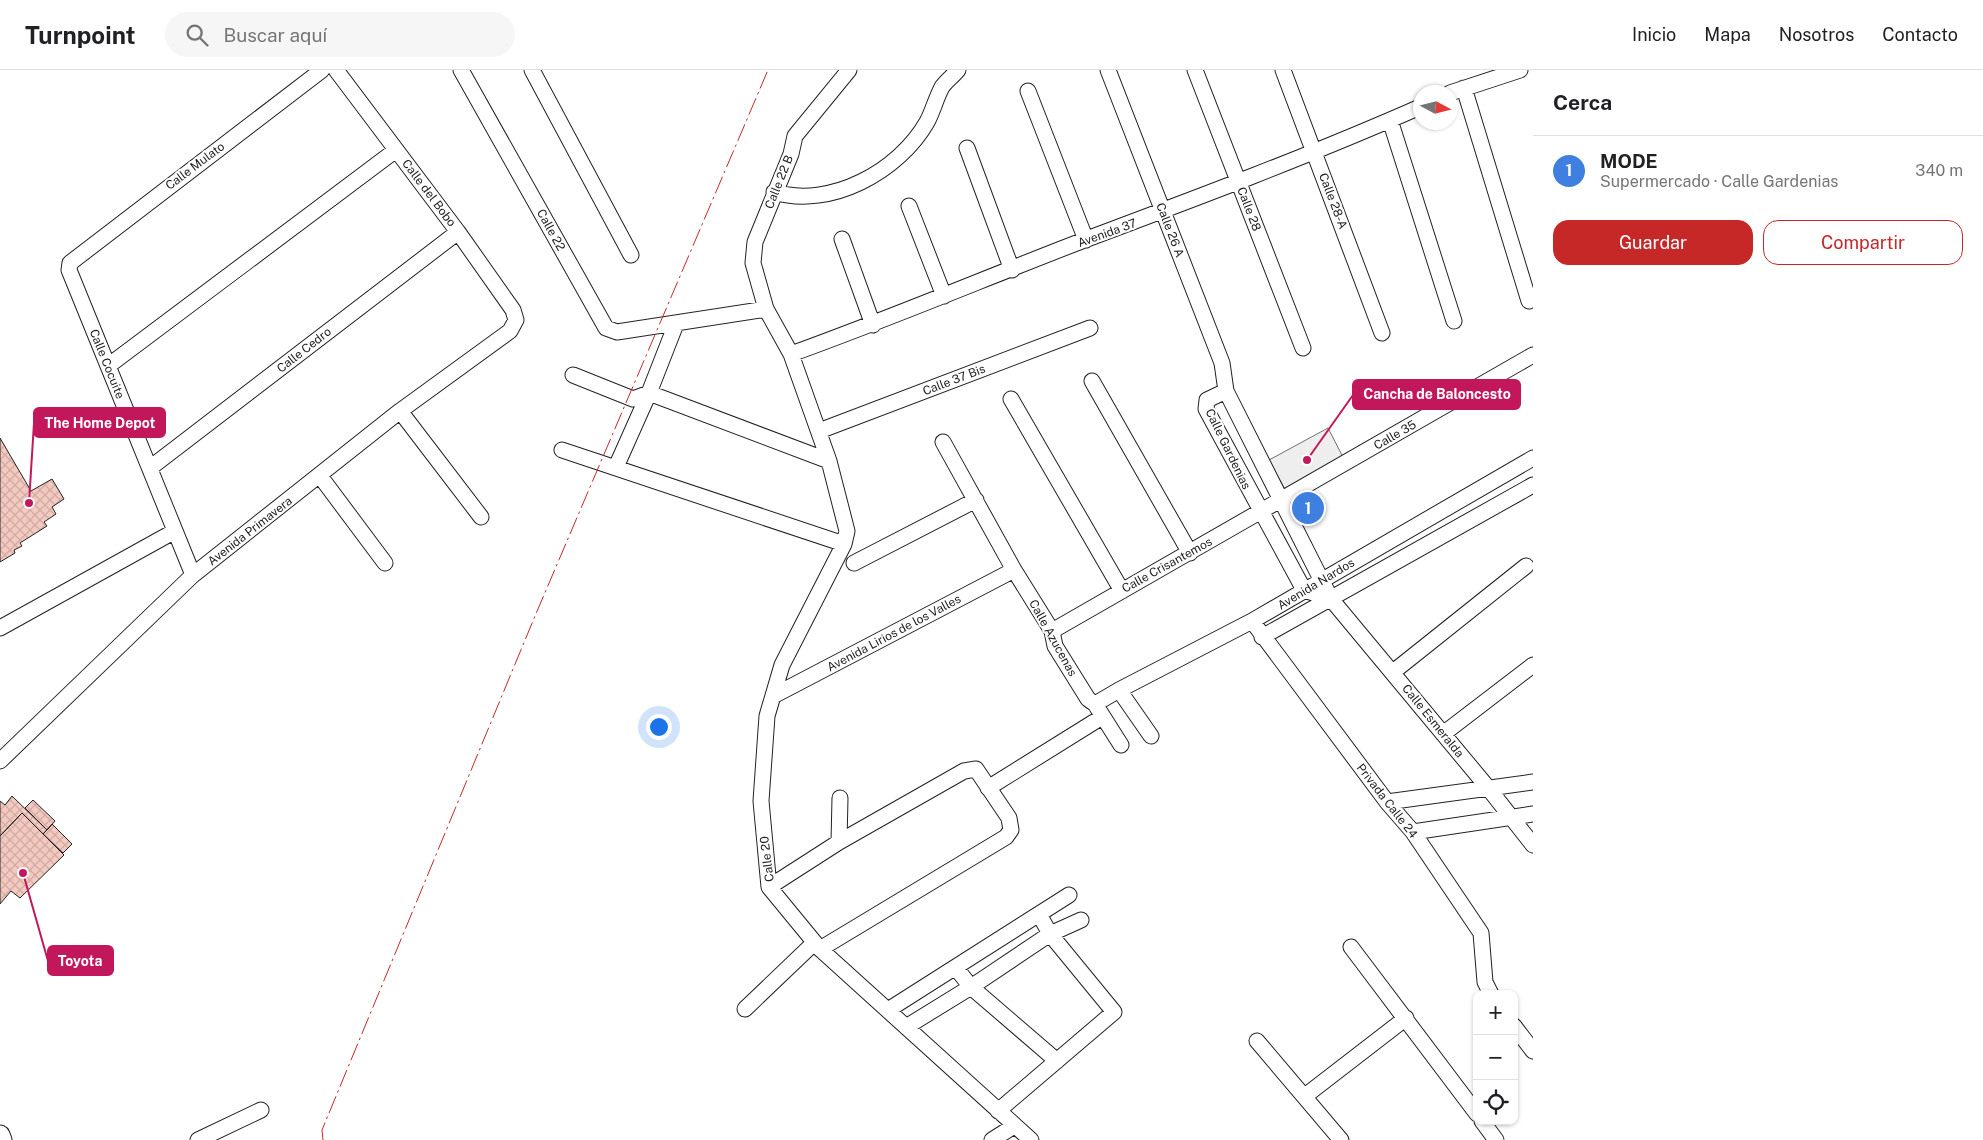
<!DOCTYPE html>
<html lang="es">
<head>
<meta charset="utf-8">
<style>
	:root { --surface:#fff; --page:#f6f6f6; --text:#202124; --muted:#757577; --line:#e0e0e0; --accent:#c62828 }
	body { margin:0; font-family:"Public Sans",sans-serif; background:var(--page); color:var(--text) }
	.controls { position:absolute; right:15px; bottom:15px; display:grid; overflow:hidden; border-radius:10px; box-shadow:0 1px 4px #0004 }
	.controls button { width:45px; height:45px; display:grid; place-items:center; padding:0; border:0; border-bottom:1px solid var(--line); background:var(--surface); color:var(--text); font:25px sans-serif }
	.compass { position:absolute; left:1413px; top:15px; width:45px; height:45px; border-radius:50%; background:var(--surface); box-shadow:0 1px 4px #0004; rotate:97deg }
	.you { position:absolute; left:658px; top:656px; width:18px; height:18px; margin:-12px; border:4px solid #fff; border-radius:50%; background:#1a73e8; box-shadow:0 0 0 8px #1a73e833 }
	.badge { display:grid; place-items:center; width:32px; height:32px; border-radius:50%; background:var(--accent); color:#fff; font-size:16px; font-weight:700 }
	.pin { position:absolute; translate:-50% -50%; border:2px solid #fff; box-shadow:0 1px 5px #0006 }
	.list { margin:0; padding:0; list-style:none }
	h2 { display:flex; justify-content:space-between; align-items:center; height:65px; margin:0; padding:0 20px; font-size:21px }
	h2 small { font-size:16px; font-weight:400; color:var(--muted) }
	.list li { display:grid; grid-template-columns:32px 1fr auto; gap:15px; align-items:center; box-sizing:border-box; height:70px; padding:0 20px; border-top:1px solid var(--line) }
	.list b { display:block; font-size:19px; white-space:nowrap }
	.list p { margin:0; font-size:16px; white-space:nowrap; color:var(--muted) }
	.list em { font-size:16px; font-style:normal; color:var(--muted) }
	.actions { display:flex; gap:10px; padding:15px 20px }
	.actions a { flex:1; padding:11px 0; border:1px solid var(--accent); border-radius:15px; text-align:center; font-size:18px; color:var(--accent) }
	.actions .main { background:var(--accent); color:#fff }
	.icon { flex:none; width:28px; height:28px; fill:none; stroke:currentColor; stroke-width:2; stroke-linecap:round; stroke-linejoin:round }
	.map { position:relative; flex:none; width:1533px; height:1070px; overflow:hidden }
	header { display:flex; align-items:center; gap:30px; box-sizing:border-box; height:70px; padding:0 25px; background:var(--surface); border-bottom:1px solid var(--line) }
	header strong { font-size:24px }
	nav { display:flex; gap:28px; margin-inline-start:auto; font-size:18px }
	.search { width:350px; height:45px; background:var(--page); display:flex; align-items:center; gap:12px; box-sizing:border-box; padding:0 18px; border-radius:28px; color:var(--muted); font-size:19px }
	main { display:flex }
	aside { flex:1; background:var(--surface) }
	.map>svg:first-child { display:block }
</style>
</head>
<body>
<header>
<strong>Turnpoint</strong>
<div class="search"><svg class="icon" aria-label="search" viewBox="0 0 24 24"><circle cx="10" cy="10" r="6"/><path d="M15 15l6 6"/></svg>Buscar aquí</div>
<nav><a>Inicio</a><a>Mapa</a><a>Nosotros</a><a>Contacto</a></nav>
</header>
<main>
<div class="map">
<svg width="1533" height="1070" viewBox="0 0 1533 1070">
	<defs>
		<pattern id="building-cross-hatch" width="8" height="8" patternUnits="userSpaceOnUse" patternTransform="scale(1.25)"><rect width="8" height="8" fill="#f3c9c0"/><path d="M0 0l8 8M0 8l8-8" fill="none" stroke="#d0aca5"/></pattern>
	</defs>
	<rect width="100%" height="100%" fill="#fff"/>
	<!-- garden -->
	<path fill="#eee" stroke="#6f6f6f" d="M1328 358 1345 391 1287 423 1269 390Z"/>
	<!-- building -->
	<path fill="url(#building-cross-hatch)" stroke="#222" d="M0 368 31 421 52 409 64 429 52 437 56 444 44 452 47 456 20 473 22 476 14 480 15 483 0 492Z
		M1313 428 1319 438 1302 447 1297 437Z
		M12 726 47 760 43 764 22 743 0 766V731L5 735Z
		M33 730 55 751 47 760 25 738Z
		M22 743 64 785 20 828 11 821 0 834V766Z
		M52 754 72 774 63 783 43 764Z"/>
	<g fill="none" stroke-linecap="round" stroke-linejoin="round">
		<!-- minor casing -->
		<g stroke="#222" stroke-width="17">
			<path id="minor" d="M461 0 606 258 617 262 766 239
				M532 0 631 185
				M849 0 795 66 791 84 755 172 753 193 766 239 791 284 829 391 847 461 844 474 782 595 767 646 761 731 769 817 820 879 1031 1070
				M1108 0 1222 293 1226 321
				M1195 0 1303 278
				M1283 0 1382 263
				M1464 18 1529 231
				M1028 21 1086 170
				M1450 23 1520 0
				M1390 50 1454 251
				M967 78 1012 200
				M774 122C831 139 899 101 927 52 933 41 936 28 942 17 946 11 953 6 958 0
				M909 136 944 226
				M842 169 873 255
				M791 284C891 248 988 207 1087 169 1199 127 1311 85 1420 37
				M108 296 396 80
				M573 305 633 329 649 323 829 391
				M1092 311 1190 483
				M1011 329 1122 521
				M400 341 481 447
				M819 361 1090 258
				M943 372 1014 500 1052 561 1055 576 1088 629 1095 634 1121 675
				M562 380 844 474
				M616 397 649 323 676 254
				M150 398 458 162
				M320 406 385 493
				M854 493 976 430
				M193 505 69 200 70 193 322 0
				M1331 529 1304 520 1206 339 1207 330 1226 321 1331 529 1489 719 1533 775
				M1252 551 1387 732 1413 762 1481 863 1485 912 1491 924
				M0 558 175 461
				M1052 561 1533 285
				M1262 567 1533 415
				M1393 602 1526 496
				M1119 620 1151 666
				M773 626 1014 500
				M1095 634 1119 620 1252 551 1533 388
				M1443 664 1533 595
				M0 691 193 505 400 341 510 261 516 250 513 240 458 162 336 0
				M988 718 1102 647
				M1387 732 1533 712
				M1413 762 1533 744
				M839 772 840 728
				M769 817 839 772 964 701 976 699 1009 748 1011 760 1006 767 820 879
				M1351 877 1477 1044
				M956 898 971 917 1057 991
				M745 939 814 873
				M888 940 1069 825
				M1514 956 1533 981
				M906 957 971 917 1050 864 1081 850
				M1257 971 1341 1070
				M1305 1026 1406 948
				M998 1041 1114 942 1050 864 1039 844
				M1482 1051 1496 1070
				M198 1070 261 1040
				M992 1070 1014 1056"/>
		</g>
		<!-- major casing -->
		<g stroke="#222" stroke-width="21">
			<path id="major" d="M0 1065 2 1070"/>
		</g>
		<!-- minor -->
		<use href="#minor" stroke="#fff" stroke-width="15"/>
		<!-- major -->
		<use href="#major" stroke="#fff" stroke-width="19"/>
		<!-- power -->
		<path stroke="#c62828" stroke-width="1" stroke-dasharray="18 4 2.5 4" stroke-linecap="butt" d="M323 1070 322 1060 535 546 768 0"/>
	</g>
	<g text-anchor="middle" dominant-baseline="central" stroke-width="4" stroke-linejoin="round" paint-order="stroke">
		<!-- street labels -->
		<g font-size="12" fill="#222" stroke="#fff">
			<text transform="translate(195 96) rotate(-37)">Calle Mulato</text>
			<text transform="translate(779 112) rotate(-68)">Calle 22 B</text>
			<text transform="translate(429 123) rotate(53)">Calle del Bobo</text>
			<text transform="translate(1333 131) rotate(69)">Calle 28-A</text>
			<text transform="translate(1249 139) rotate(69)">Calle 28</text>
			<text transform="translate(551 160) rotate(61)">Calle 22</text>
			<text transform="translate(1170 160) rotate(69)">Calle 26 A</text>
			<text transform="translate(1107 163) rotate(-20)">Avenida 37</text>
			<text transform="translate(304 280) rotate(-38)">Calle Cedro</text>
			<text transform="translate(107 294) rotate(68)">Calle Cocuite</text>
			<text transform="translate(954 310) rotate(-21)">Calle 37 Bis</text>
			<text transform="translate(1395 365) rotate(-30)">Calle 35</text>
			<text transform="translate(1228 379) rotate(64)">Calle Gardenias</text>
			<text transform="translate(250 461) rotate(-38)">Avenida Primavera</text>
			<text transform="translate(1167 495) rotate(-29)">Calle Crisantemos</text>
			<text transform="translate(1316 514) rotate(-31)">Avenida Nardos</text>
			<text transform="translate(894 563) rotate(-28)">Avenida Lirios de los Valles</text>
			<text transform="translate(1053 568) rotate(61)">Calle Azucenas</text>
			<text transform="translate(1433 651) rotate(51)">Calle Esmeralda</text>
			<text transform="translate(1387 731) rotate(52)">Privada Calle 24</text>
			<text transform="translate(767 789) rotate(-97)">Calle 20</text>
		</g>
	</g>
	<!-- callouts -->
	<path fill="none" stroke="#c2185b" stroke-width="2" d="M1307 390L1353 325M29 433L34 353M23 803L48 891"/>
	<g fill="#c2185b" stroke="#fff" stroke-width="2">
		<circle cx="1307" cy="390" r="5"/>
		<circle cx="29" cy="433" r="5"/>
		<circle cx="23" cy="803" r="5"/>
	</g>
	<g fill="#c2185b" stroke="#c2185b" stroke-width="2">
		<rect x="1353" y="310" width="167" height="29" rx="5"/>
		<rect x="34" y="338" width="131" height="29" rx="5"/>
		<rect x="48" y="876" width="65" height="29" rx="5"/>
	</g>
	<g font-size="14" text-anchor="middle" font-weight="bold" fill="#fff">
		<text x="1437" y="329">Cancha de Baloncesto</text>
		<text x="100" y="358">The Home Depot</text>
		<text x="80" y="896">Toyota</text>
	</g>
</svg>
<div class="controls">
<button>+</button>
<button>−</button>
<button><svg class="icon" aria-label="locate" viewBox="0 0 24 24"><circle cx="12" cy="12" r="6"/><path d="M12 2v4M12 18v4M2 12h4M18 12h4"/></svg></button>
</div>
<svg class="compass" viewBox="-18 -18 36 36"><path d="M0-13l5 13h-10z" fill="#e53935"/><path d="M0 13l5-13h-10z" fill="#757577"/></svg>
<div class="you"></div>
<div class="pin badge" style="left:1308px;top:438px;background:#3f7fe0">1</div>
</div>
<aside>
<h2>Cerca<small></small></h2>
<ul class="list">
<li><span class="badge" style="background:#3f7fe0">1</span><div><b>MODE</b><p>Supermercado · Calle Gardenias</p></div><em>340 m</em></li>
</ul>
<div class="actions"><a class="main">Guardar</a><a>Compartir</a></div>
</aside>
</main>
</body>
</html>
